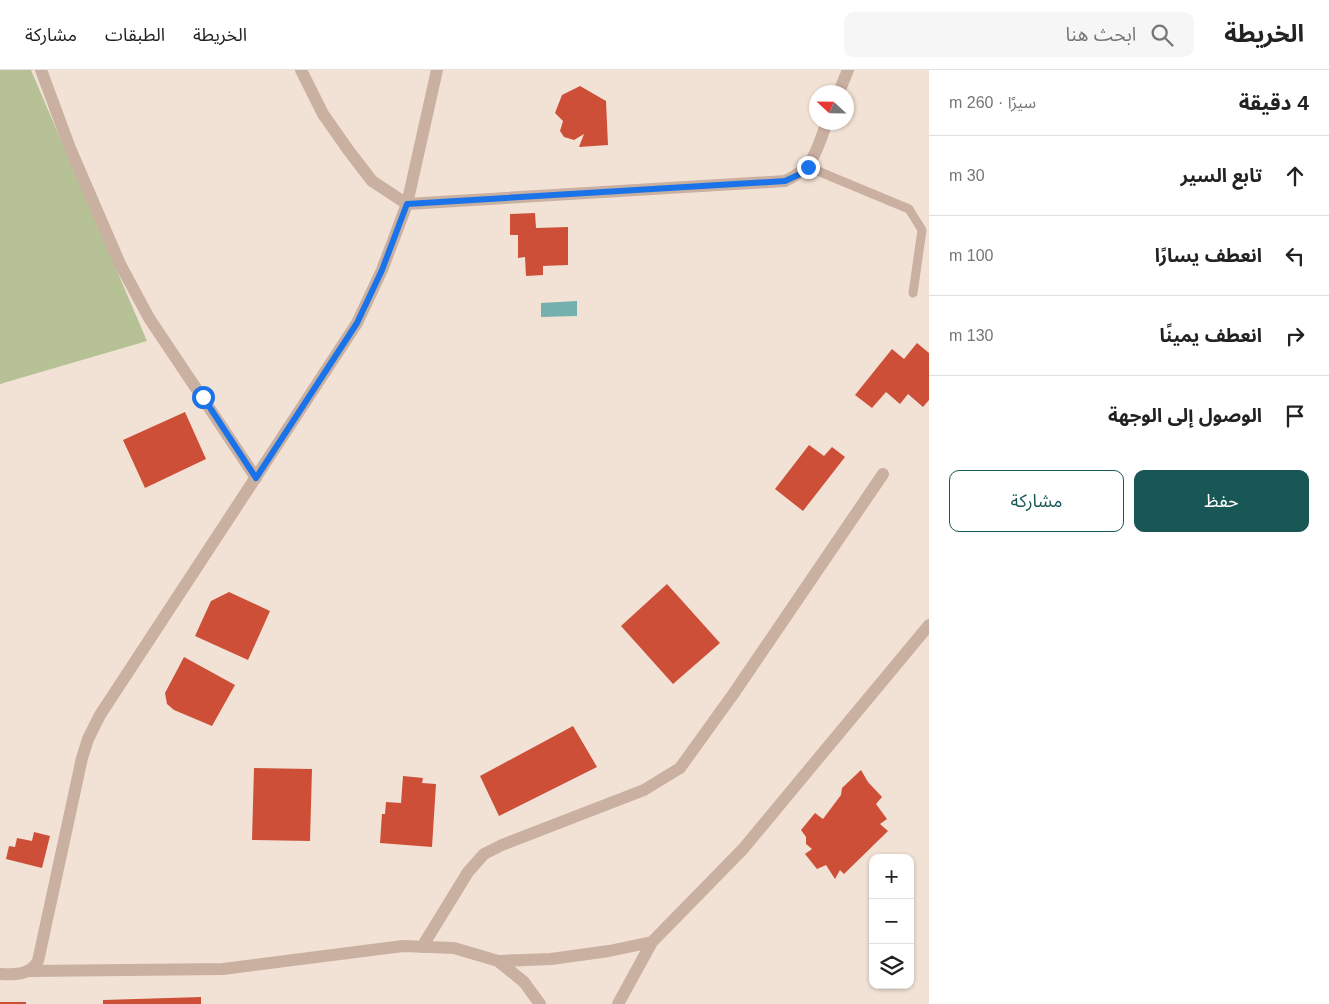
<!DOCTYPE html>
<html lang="ar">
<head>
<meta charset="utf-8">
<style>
	:root { --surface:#fff; --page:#f6f6f6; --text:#222; --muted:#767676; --line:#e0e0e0; --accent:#185756 }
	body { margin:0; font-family:Arial,"Noto Sans Arabic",sans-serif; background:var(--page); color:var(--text); direction:rtl }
	.controls { position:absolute; right:15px; bottom:15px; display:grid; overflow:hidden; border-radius:10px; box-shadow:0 1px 4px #0004 }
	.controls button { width:45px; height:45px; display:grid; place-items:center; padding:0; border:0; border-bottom:1px solid var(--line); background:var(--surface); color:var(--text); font:25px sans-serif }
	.compass { position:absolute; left:809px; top:15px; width:45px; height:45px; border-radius:50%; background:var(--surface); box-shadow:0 1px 4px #0004; rotate:292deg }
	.stop { position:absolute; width:15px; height:15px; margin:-11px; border:4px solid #1a73e8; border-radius:50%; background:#fff }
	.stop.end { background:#1a73e8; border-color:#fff; box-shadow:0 1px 5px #0008 }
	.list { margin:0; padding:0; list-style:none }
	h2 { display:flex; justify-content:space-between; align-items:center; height:65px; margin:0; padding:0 20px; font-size:21px }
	h2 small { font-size:16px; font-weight:400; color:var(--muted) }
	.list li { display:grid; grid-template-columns:32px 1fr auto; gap:15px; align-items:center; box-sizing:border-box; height:80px; padding:0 20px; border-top:1px solid var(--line) }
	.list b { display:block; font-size:19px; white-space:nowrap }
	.list em { font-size:16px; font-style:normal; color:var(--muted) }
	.actions { display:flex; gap:10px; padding:15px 20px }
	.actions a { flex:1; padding:11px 0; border:1px solid var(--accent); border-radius:10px; text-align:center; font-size:18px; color:var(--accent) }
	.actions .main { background:var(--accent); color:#fff }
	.icon { flex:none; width:28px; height:28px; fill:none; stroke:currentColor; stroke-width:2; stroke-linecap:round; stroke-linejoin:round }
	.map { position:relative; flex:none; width:929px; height:934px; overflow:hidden; direction:ltr }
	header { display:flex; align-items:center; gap:30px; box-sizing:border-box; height:70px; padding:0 25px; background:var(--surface); border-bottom:1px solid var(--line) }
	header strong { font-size:24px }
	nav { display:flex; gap:28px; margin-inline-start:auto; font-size:18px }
	.search { width:350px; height:45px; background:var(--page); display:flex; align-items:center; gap:12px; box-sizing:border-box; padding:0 18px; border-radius:10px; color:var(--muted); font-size:19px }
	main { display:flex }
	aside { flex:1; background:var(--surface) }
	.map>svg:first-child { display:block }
</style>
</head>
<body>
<header>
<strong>الخريطة</strong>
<div class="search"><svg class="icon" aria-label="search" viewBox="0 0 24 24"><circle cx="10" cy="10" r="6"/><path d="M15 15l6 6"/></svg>ابحث هنا</div>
<nav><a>الخريطة</a><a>الطبقات</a><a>مشاركة</a></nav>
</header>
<main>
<aside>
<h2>4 دقيقة<small>سيرًا · 260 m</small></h2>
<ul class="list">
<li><svg class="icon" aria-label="ahead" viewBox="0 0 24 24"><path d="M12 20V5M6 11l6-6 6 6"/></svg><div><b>تابع السير</b></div><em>30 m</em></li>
<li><svg class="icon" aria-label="left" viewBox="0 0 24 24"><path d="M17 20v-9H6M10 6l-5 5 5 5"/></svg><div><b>انعطف يسارًا</b></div><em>100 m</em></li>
<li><svg class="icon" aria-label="right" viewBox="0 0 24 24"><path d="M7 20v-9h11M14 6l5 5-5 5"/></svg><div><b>انعطف يمينًا</b></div><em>130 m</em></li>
<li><svg class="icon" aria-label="arrive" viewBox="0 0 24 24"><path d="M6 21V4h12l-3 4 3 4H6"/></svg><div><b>الوصول إلى الوجهة</b></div></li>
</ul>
<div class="actions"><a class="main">حفظ</a><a>مشاركة</a></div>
</aside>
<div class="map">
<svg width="929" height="934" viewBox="0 0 929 934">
	<rect width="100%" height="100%" fill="#f2e2d5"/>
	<!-- green -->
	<path fill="#b6c195" d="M0 0H31L147 271 0 314Z"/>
	<!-- water -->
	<path fill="#73b0ae" d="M577 231V246L541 247V233Z"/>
	<!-- building -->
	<path fill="#cd4f38" d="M580 16 606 31 608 75 579 77 584 64 574 70 564 67 560 61 563 51 555 43 562 25Z
		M535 143 536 158 568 157V195L543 196V205L526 206 525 187 518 188V165H510V144Z
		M917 273 929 283V330L923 337 908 324 900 334 886 322 872 338 855 325 892 279 904 289Z
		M185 342 206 389 145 418 123 370Z
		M809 375 824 386 832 377 845 387 803 441 775 419Z
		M667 514 720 573 673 614 621 556Z
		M229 522 270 541 248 590 195 566 211 531Z
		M184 587 235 615 212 656 174 640 167 634 165 623Z
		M573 656 597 697 499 746 480 706Z
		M254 698 312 699 310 771 252 770Z
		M861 700 868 712 882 727 876 734 887 749 880 754 888 761 844 804 840 800 835 809 826 795 817 799 805 784 812 779 806 774V767L801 760 815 743 823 749 841 725 842 718Z
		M403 706 423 708 422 713 436 714 432 777 380 773 382 744H385L386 732 401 733Z
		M34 762 50 766 42 798 6 789 9 776 15 777 17 768 32 771Z
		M201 927V934H103V930Z
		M0 932H26V934H0Z"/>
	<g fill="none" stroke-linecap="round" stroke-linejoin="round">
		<!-- service -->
		<path stroke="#cab0a1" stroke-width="9" d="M808 97 909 139 922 160 913 223"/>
		<!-- minor -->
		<path stroke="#cab0a1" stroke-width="12" d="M41 0 70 78 120 194 149 248 256 408
			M301 0 323 44 349 81 372 111 407 134 785 111C815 97 816 81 827 52
			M839 22 848 0
			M422 877 468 802 484 784 502 775 644 720 680 698 734 623 883 404
			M498 891 551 889 609 881 652 872
			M29 901 223 899 403 876 454 878 498 891 524 912 540 934
			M618 934 652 872 743 779 929 555"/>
		<!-- tertiary -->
		<path stroke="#cab0a1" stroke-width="12" d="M0 904C14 905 31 905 38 891L82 688 88 669 100 645 357 253 382 200 407 134 437 0"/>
	</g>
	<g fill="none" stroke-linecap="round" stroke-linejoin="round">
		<!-- route -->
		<path stroke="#1a73e8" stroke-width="6" d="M203 327 256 408 357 253 382 200 407 134 785 111 798 105 808 97"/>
	</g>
</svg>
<div class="controls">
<button>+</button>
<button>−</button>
<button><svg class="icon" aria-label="layers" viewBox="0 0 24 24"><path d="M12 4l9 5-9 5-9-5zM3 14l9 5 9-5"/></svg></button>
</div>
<svg class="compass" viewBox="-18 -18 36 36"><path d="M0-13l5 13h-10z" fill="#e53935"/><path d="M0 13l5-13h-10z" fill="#767676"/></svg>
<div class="stop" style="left:203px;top:327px"></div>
<div class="stop end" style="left:808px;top:97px"></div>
</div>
</main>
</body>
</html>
